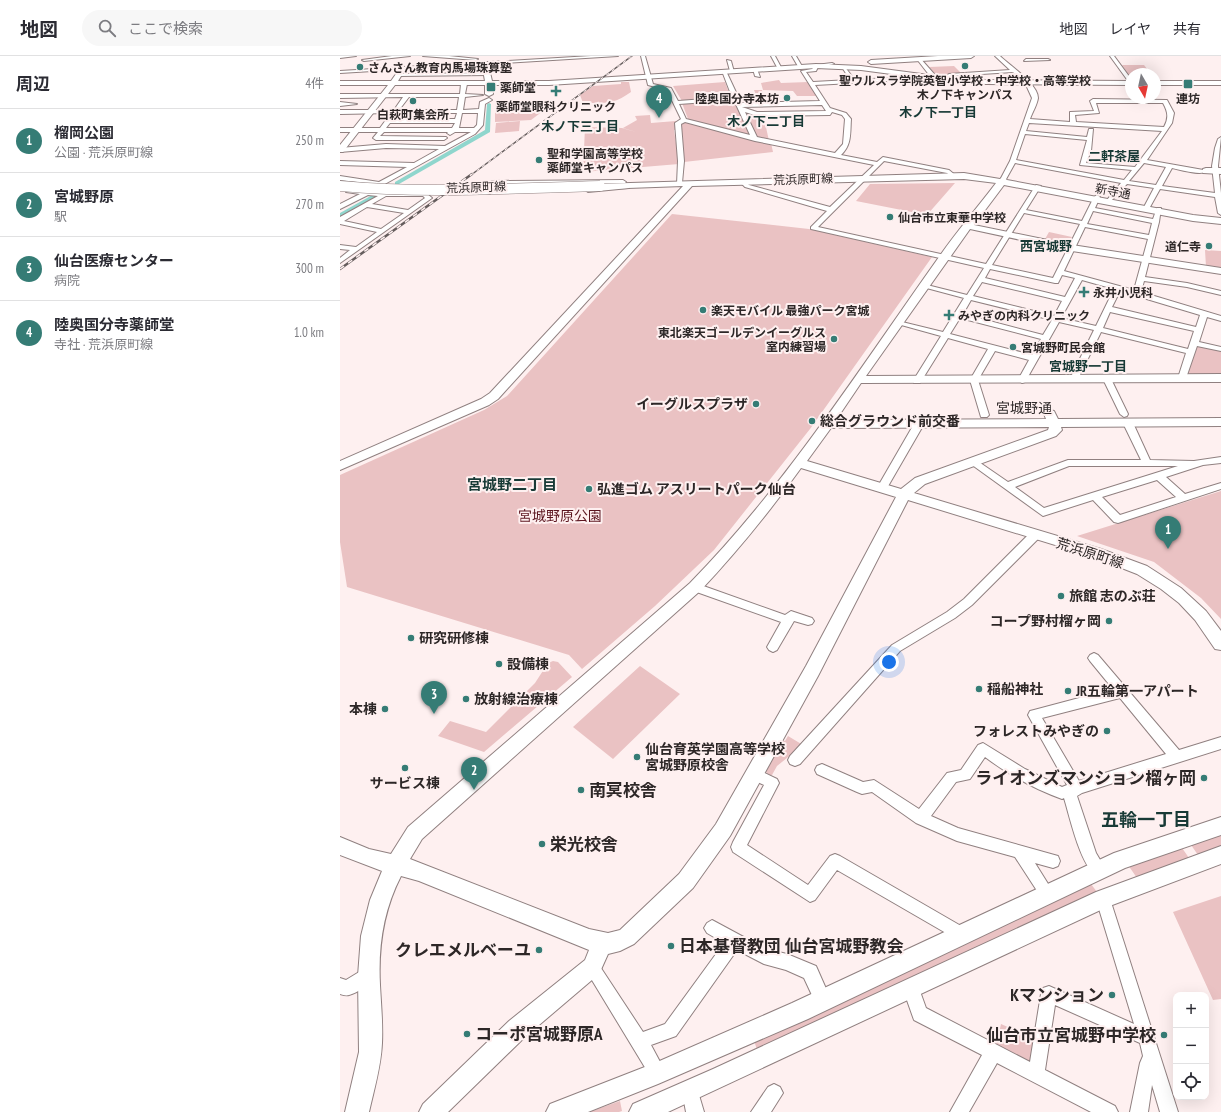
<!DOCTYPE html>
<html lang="ja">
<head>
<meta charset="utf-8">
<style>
	:root { --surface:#fff; --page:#f7f7f7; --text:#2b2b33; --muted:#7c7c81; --line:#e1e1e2; --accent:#357c75 }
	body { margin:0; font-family:"PT Sans Narrow","Noto Sans JP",sans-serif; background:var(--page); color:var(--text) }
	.controls { position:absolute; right:12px; bottom:12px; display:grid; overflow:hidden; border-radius:8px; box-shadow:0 4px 16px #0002 }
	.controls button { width:36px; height:36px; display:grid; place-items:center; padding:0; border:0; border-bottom:1px solid var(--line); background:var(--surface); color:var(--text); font:20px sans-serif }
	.compass { position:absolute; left:785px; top:12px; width:36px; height:36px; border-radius:50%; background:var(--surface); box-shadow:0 4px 16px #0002; rotate:171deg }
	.you { position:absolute; left:549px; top:606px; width:14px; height:14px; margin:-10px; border:3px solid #fff; border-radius:50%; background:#1a73e8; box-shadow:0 0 0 6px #1a73e833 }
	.badge { display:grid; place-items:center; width:26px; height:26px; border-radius:50%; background:var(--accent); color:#fff; font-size:13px; font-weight:700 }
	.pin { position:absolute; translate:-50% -33px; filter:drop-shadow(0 1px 2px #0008) }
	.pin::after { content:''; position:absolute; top:21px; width:14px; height:12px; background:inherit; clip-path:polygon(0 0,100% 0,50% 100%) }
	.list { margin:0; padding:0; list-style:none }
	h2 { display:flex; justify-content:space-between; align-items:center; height:52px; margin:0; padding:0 16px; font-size:17px }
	h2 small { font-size:13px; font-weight:400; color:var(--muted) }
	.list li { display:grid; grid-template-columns:26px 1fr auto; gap:12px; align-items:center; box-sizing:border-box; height:64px; padding:0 16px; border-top:1px solid var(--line) }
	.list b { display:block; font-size:15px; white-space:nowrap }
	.list p { margin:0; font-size:13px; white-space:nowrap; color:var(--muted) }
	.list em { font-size:13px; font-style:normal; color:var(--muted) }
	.icon { flex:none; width:22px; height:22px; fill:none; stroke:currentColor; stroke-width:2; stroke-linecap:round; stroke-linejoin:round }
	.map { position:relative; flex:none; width:881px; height:1056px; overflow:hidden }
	header { display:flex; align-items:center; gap:24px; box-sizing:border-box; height:56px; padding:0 20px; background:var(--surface); border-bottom:1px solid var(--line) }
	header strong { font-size:19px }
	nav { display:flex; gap:22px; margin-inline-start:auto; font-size:14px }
	.search { width:280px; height:36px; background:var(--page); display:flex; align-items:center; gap:10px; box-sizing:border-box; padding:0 14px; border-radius:22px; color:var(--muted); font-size:15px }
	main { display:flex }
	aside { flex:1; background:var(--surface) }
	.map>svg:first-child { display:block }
</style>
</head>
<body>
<header>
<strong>地図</strong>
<div class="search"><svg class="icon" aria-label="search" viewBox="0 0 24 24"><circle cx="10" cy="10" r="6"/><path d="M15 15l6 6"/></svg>ここで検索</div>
<nav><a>地図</a><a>レイヤ</a><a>共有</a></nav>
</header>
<main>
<aside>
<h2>周辺<small>4件</small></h2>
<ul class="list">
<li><span class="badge">1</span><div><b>榴岡公園</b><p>公園 · 荒浜原町線</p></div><em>250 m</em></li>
<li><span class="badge">2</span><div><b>宮城野原</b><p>駅</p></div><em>270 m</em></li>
<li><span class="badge">3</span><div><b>仙台医療センター</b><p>病院</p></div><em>300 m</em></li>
<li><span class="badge">4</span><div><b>陸奥国分寺薬師堂</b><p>寺社 · 荒浜原町線</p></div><em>1.0 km</em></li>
</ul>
</aside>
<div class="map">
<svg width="881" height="1056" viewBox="0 0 881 1056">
	<rect width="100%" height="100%" fill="#fef0f0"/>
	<!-- green -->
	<path fill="#eac2c3" d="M782 9H804L811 18 789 20Z
		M614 10 622 18 596 19 589 11Z
		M439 24 441 27 468 26 476 40H457L453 35 422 34 423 38 416 39 414 34H423L421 27Z
		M281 26H289L291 36C273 49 264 47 243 47L240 39 253 30 281 28Z
		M385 26 391 42 342 45 333 30Z
		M393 42 414 81 348 63 342 47Z
		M201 44 206 45 207 52 191 64 155 66V47Z
		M405 55 424 62 429 85 417 82Z
		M310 59 311 67 336 65 337 74H334L339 108 243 116 245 71 282 72 296 76 283 72 297 64 295 60Z
		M180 65 179 75 155 77 156 67Z
		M345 65 431 87 433 96 344 106 341 66Z
		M615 127 587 159 516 145 530 128Z
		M332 158 469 173 592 201 470 373 374 494 315 550 242 613 229 599 7 531 0 486V419L144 354 167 340Z
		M709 176 732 181 729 187 726 188 705 183Z
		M865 194 881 195V213L866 211Z
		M860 290 881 295V319H852L848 317 856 291Z
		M881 435V563L861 542 814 506 737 480Z
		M213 605 218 606 232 621 144 696 98 680 110 665 146 676 195 627 208 607Z
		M300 610 340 638 273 703 233 671Z
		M448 680 463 689 437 710 432 719 428 720 425 713 442 684 445 685Z
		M881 776V792L858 799 849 786Z
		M840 789 849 802 797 822 788 809Z
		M751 828 757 836 418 996 414 985Z
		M881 840V943L873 944 833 856Z
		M661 968 699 985 692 1011 655 994Z
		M280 1045 282 1055 279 1056H249Z"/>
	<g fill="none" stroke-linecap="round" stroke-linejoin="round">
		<!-- canal -->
		<path fill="#8fd6cd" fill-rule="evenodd" d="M149 47 151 48 150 76 59 128H55V126L145 74 147 48Z
			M36 137 39 139 38 140 0 161V157Z"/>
		<!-- street casing -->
		<g stroke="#908080" stroke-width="2">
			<path id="street" d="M0 0H16L0 2Z
				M52 0H70L24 5 22 4Z
				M83 0H109L138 3 136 4Z
				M251 0H278L0 17V15Z
				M301 0H305L313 28 331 32 338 45 392 41 382 15 384 14 386 15 401 47 480 45 461 15 472 13 476 9 492 7 494 8 478 11 476 15 466 16 473 26 510 24 502 11 504 10 515 24 566 21 574 18V20L567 24 475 29 490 52 506 57 511 63C510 76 512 89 501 99L537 106 543 101 609 114 615 119 612 121 607 117 544 105 478 171 646 208 696 129 701 130 686 154 742 165 754 141 757 139 760 141 755 152 813 163 817 152H821L819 166 805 221 847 227 881 235V239L847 231 804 225 801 236 881 260V265L867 261 859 286 881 291V295L857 290 846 322 842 325 838 322 846 297 761 276 738 323 734 326 730 323 754 274 719 266 685 326 682 327 678 324 689 304 655 295 638 324 649 359 647 361H641L630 324 648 293 608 282 580 327H574L573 325 601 280 554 267 558 265 603 276 624 242 579 230 583 228 627 239 644 212 471 173V171L487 155 405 131 399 125 404 124 409 129 490 151 534 109 415 85 345 66 341 68 344 105 342 127 337 128 338 105 335 67 341 63 327 34 308 29ZM394 44 410 79 346 63 339 48ZM482 49 486 55 417 56 402 51ZM405 56 417 60 490 59 492 56 502 59 505 63 503 88 495 97 417 81ZM753 155 812 167 809 179 747 168ZM684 157 740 168 713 222 652 209ZM745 171 808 183 794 234 724 215ZM650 213 715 227H718L722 219 735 222 725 241 645 222ZM742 224 774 233 756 270 721 262ZM642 226 722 245 714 260 633 240ZM780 235 860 259 856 271 772 251ZM631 244 712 264 703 279 623 258ZM770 256 854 275 848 293 763 272ZM620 262 701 283 692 299 610 278Z
				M431 0H435L442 13H438Z
				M452 0H456L463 12H459Z
				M655 0H660C669 9 698 28 698 42 697 49 692 57 690 63L730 66V56L754 55 750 45 753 43 827 44 834 57 832 67 807 104 869 115C860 120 842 114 832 112L822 130 875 137 872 110 875 92 878 83 881 81 878 110 881 137V159L878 157 875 141 820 133 810 151 807 153 804 151 814 132 787 128 770 146 767 144 781 127 675 107 665 125H661L660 124 670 105 692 42 687 31 673 16 610 20 606 24 601 23 609 18 670 14ZM756 47H823C828 56 829 62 824 71L736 66 735 59 759 57ZM689 67 822 75 795 111 746 107 751 95 753 73H749L747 81 686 75ZM685 78 747 84 740 109 792 114 784 124 676 104ZM804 107 826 111 816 129 789 125Z
				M770 0H774L791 23V29Z
				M576 2H580L595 19 594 23H590V20Z
				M686 3H708L710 4 684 5Z
				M387 4 391 5 394 16 390 15Z
				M415 12 417 13 420 21 415 20 413 13Z
				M147 17 149 19 58 20 56 19 58 18Z
				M124 26 127 28 125 38 143 39 125 41 123 54 139 53 140 46 149 42 152 44 145 48 143 69 135 78 43 129 0 124V120L39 126 67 111 0 109V105L74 107 99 93 46 92 0 96V92L46 88 105 90 131 76H115L110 79 107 77 108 76H44L40 80 106 81 107 82 104 84H36L33 82 38 76H0V72H40L51 57 0 58V54H54L63 41 0 42V38H120L121 28ZM69 41H119L117 54H59ZM57 57H117L115 63H53ZM122 57H138L137 69 134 72H119ZM50 67H115L112 72H46Z
				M0 46 17 48 0 50Z
				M283 124 286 126 285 127 154 129 150 138 145 137 149 127 152 125Z
				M287 129 289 130V132L248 136 245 134 248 132Z
				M6 134 85 136 92 142 0 207V202L10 194 0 193V189L16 191 37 176 0 168V161L38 140 28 139 0 153V148L20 138 6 136ZM46 140H83L85 142 68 154 32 148ZM27 151 64 157 41 173 4 165Z
				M767 320 771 323 788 358 787 360 784 361 780 358 763 323Z
				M788 364 793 367 810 404 854 405 881 401V407L863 409 826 421 845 438 881 427V433L778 467 774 466 753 444 703 460 628 406 633 403 636 404 668 426 728 404H801L783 367ZM729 410H838L704 452 675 431ZM817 424 836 441 780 459 762 441Z
				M579 365 584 368 547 432 542 435 539 434 537 432 574 368Z
				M695 475 699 476 700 479 699 482 632 549 615 562 560 595 460 708 455 710 450 708 448 704 450 700 552 589 607 556 624 543 691 476Z
				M355 527 445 559 451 555 472 562 474 565 472 568 468 569 454 565 437 594 433 596 429 594 427 591 441 566 351 534 349 531 351 528Z
				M754 597 758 599 839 694 881 681V693L742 737 737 740 756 797 766 814 764 819 759 821C741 814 730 761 724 742L722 743C694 733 669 719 645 701L630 723 616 726 591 760 618 772 718 800 720 805 718 810 713 812 695 807 715 839 713 844 708 846 703 844 675 801 617 785 576 767 532 736 522 738 517 736 477 718 475 714 477 710 482 708 523 726 534 724 579 753 607 717 621 714 638 689 643 687 685 713 722 731 727 729 688 659 690 655 694 654 773 633 750 605 748 602 750 599ZM780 642 826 698 739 725 702 662Z
				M414 712 437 723 439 727 407 789 468 829 490 800 495 798 500 800 628 874 631 879 628 884 623 887 618 884 497 814 475 844 470 846 393 796 391 791 393 786 424 729 409 722 407 718 409 714Z
				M763 836 768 838 770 843 838 1056H820L812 1029 808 1056H790L800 1007 803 1000 800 987 715 949 705 1014 775 1050 778 1056H751L657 1007 629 1056H610L642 999 574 964 563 933 565 927 571 925 577 927 586 952 690 1006 701 938 703 932 709 930 794 968 756 843 758 838Z
				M372 864 426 893 447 898 476 910 491 944 489 950 483 952 477 950 464 922 446 914 424 908 397 894 336 980 311 989 326 1017 324 1023 318 1025 312 1023 244 911 247 906 252 903 257 906 303 976 325 968 384 887 367 877 364 872 367 867Z
				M29 910 35 912 37 918C33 926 18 937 9 939 6 940 3 939 0 938V922L6 924Z
				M350 1027 356 1029 364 1056H346L342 1035 344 1029Z
				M434 1028 440 1031 443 1037 431 1056H411L428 1031Z"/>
		</g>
		<!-- secondary casing -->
		<g stroke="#908080" stroke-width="2">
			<path id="secondary" d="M598 0H634L631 2 531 8 528 6 531 4Z
				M145 6 148 8 152 25H209L476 8 521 10 604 21 646 24 791 25V29L646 28 604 25 521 14 476 12 209 29H152L153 38 149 40 145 38V29H55L3 96H0V89L48 29H0V25H51L61 11 63 10 66 12 58 25H145L142 8Z
				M815 25H881V29H815Z
				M866 112H881V118L863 117V113Z
				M624 117 660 123 663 121 667 124 853 159 881 162V168L853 165 664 129 634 169 732 189 881 212V218L732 195 630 173 526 320 881 318V326L521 327 496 364 706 363 704 358 710 354 714 355 718 363 881 362V370L721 371 722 374 716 380 585 428 574 437 761 493 807 510 841 532 866 555 881 575V594L875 593 855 564 839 547 821 533 797 518 751 500 568 444 478 620 390 780 353 832 294 888 280 895 268 898 259 918 185 981 108 1056H79L83 1048 169 965 245 904 249 894 79 825 61 820C43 855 38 890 40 929 41 949 43 968 42 987 41 1011 34 1033 29 1056H5L19 996 18 920 21 880 30 844 42 815 0 799V781L29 793 51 798 68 771 350 527C446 429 520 312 599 201 617 175 637 152 656 127L624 123 352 130 158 343 149 349 0 414V405L141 343 150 337 343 130 260 133 257 132V128ZM709 371 708 374 575 422 561 433 467 405 491 372ZM461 412 556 441 466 610 376 768 339 818 280 874 268 877 249 873 70 803 82 783 360 535C397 496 430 455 461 412Z
				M881 761V779L785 812 468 963 318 1028 248 1056H206L210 1048 315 1007 452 947 774 797Z
				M881 790V808L767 851 328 1056H289L293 1048 373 1013 756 836Z"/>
		</g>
		<!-- street -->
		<use href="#street" fill="#fff" fill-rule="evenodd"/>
		<!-- secondary -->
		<use href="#secondary" fill="#fff" fill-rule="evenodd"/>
		<!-- rail-far1 casing -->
		<g stroke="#655d5d" stroke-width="1.5">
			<path id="rail-far1" d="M131 119 292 0"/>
		</g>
		<!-- rail casing -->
		<g stroke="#655d5d" stroke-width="2.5">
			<path id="rail" d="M0 213 132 118"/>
		</g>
		<!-- rail-far1 -->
		<use href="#rail-far1" stroke="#fef0f0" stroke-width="1" stroke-dasharray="3.5" stroke-linecap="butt"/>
		<!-- rail -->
		<use href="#rail" stroke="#fef0f0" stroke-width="1.5" stroke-dasharray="5" stroke-linecap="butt"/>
		<!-- secondary-bridge casing -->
		<g stroke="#908080" stroke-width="11" stroke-linecap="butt">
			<path id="secondary-bridge" d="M0 130C86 138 173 132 260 130"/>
		</g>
		<!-- secondary-bridge -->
		<use href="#secondary-bridge" stroke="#fff" stroke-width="10"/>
	</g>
	<!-- markers -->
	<g fill="#357c75" stroke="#fef0f0" stroke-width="1.5">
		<circle cx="625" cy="10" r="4"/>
		<circle cx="20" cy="11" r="4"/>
		<rect x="843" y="23" width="10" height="10" rx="2"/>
		<rect x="146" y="26" width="10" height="10" rx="2"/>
		<path d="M214 29h4v4h4v4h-4v4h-4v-4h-4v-4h4z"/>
		<circle cx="447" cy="42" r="4"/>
		<circle cx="73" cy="45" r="4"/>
		<circle cx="199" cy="104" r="4"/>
		<circle cx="550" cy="161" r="4"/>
		<circle cx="869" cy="190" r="4"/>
		<path d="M742 230h4v4h4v4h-4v4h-4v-4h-4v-4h4z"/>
		<circle cx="363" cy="254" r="4"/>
		<path d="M607 253h4v4h4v4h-4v4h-4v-4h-4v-4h4z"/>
		<circle cx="494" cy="283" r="4"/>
		<circle cx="673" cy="291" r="4"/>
		<circle cx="416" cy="348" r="4"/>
		<circle cx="472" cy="365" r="4"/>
		<circle cx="249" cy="433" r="4"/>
		<circle cx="721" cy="540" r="4"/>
		<circle cx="769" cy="565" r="4"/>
		<circle cx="71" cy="582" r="4"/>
		<circle cx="159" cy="608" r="4"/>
		<circle cx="639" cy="633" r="4"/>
		<circle cx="728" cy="635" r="4"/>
		<circle cx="126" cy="643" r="4"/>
		<circle cx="45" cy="653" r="4"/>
		<circle cx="767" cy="675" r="4"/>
		<circle cx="297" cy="701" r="4"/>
		<circle cx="65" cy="712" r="4"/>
		<circle cx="864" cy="722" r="4"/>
		<circle cx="241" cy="734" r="4"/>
		<circle cx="202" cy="788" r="4"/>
		<circle cx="331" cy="890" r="4"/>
		<circle cx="199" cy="894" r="4"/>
		<circle cx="772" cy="939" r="4"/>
		<circle cx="127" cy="978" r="4"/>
		<circle cx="824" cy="979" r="4"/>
	</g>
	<g text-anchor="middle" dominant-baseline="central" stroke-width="4" stroke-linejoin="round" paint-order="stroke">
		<!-- far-poi labels -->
		<g font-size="12" font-weight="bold" fill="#2d2727" stroke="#fef0f0" text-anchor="start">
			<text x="28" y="11">さんさん教育内馬場珠算塾</text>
			<text x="625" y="24" text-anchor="middle">聖ウルスラ学院英智小学校・中学校・高等学校<tspan x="625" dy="14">木ノ下キャンパス</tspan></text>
			<text x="160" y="31">薬師堂</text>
			<text x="439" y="42" text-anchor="end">陸奥国分寺本坊</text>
			<text x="848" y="42" text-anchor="middle">連坊</text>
			<text x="216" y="50" text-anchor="middle">薬師堂眼科クリニック</text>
			<text x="73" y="58" text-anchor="middle">白萩町集会所</text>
			<text x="207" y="97">聖和学園高等学校<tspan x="207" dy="14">薬師堂キャンパス</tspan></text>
			<text x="558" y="161">仙台市立東華中学校</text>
			<text x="861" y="190" text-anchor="end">道仁寺</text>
			<text x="753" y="236">永井小児科</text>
			<text x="371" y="254">楽天モバイル 最強パーク宮城</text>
			<text x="618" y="259">みやぎの内科クリニック</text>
			<text x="486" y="276" text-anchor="end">東北楽天ゴールデンイーグルス<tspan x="486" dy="14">室内練習場</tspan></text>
			<text x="681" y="291">宮城野町民会館</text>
		</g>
		<!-- far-street labels -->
		<g font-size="12" fill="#2d2727" stroke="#fef0f0">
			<text transform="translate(463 123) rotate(-2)">荒浜原町線</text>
			<text transform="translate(136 131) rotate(-2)">荒浜原町線</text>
			<text transform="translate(773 135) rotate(11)">新寺通</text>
		</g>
		<!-- far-neighbourhood labels -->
		<g font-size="13" font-weight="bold" fill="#183a36" stroke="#fef0f0">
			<text x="598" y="56">木ノ下一丁目</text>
			<text x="426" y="65">木ノ下二丁目</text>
			<text x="240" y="70">木ノ下三丁目</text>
			<text x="748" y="310">宮城野一丁目</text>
		</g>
		<!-- far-quarter labels -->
		<g font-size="13" font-weight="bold" fill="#183a36" stroke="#fef0f0">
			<text x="774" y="100">二軒茶屋</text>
			<text x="706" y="190">西宮城野</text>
		</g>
		<!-- poi labels -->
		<g font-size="14" font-weight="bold" fill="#2d2727" stroke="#fef0f0" text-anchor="start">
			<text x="408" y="348" text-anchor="end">イーグルスプラザ</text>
			<text x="480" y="365">総合グラウンド前交番</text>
			<text x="257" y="433">弘進ゴム アスリートパーク仙台</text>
			<text x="729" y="540">旅館 志のぶ荘</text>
			<text x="761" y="565" text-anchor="end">コープ野村榴ヶ岡</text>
			<text x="79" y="582">研究研修棟</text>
			<text x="167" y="608">設備棟</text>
			<text x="647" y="633">稲船神社</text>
			<text x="736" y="635">JR五輪第一アパート</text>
			<text x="134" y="643">放射線治療棟</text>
			<text x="37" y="653" text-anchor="end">本棟</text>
			<text x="759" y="675" text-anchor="end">フォレストみやぎの</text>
			<text x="305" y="693">仙台育英学園高等学校<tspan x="305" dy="16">宮城野原校舎</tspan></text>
			<text x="65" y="727" text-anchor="middle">サービス棟</text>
		</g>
		<!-- street labels -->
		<g font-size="14" fill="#2d2727" stroke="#fef0f0">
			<text x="684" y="352">宮城野通</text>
			<text transform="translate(750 497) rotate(18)">荒浜原町線</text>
		</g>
		<!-- park labels -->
		<g font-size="14" fill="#5c151f" stroke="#fef0f0">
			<text x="220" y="460">宮城野原公園</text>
		</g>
		<!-- neighbourhood labels -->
		<g font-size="15" font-weight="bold" fill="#183a36" stroke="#fef0f0">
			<text x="172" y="428">宮城野二丁目</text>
		</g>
		<!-- near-poi labels -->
		<g font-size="17" font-weight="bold" fill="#2d2727" stroke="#fef0f0" text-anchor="end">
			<text x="856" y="722">ライオンズマンション榴ヶ岡</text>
			<text x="249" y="734" text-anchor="start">南冥校舎</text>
			<text x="210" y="788" text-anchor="start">栄光校舎</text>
			<text x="339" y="890" text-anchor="start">日本基督教団 仙台宮城野教会</text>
			<text x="191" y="894">クレエメルベーユ</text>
			<text x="764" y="939">Kマンション</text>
			<text x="135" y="978" text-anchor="start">コーポ宮城野原A</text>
			<text x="816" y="979">仙台市立宮城野中学校</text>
		</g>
		<!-- near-neighbourhood labels -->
		<g font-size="18" font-weight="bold" fill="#183a36" stroke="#fef0f0">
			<text x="806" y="763">五輪一丁目</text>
		</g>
	</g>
</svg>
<div class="controls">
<button>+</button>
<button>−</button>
<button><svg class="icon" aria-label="locate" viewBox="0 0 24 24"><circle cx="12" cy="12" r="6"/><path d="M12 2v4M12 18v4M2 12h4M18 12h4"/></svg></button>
</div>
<svg class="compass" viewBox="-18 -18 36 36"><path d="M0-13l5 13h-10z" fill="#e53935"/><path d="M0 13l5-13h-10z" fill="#7c7c81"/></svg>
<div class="you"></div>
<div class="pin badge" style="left:828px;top:493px">1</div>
<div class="pin badge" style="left:134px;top:734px">2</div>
<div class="pin badge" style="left:94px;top:658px">3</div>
<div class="pin badge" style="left:319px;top:62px">4</div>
</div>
</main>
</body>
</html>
